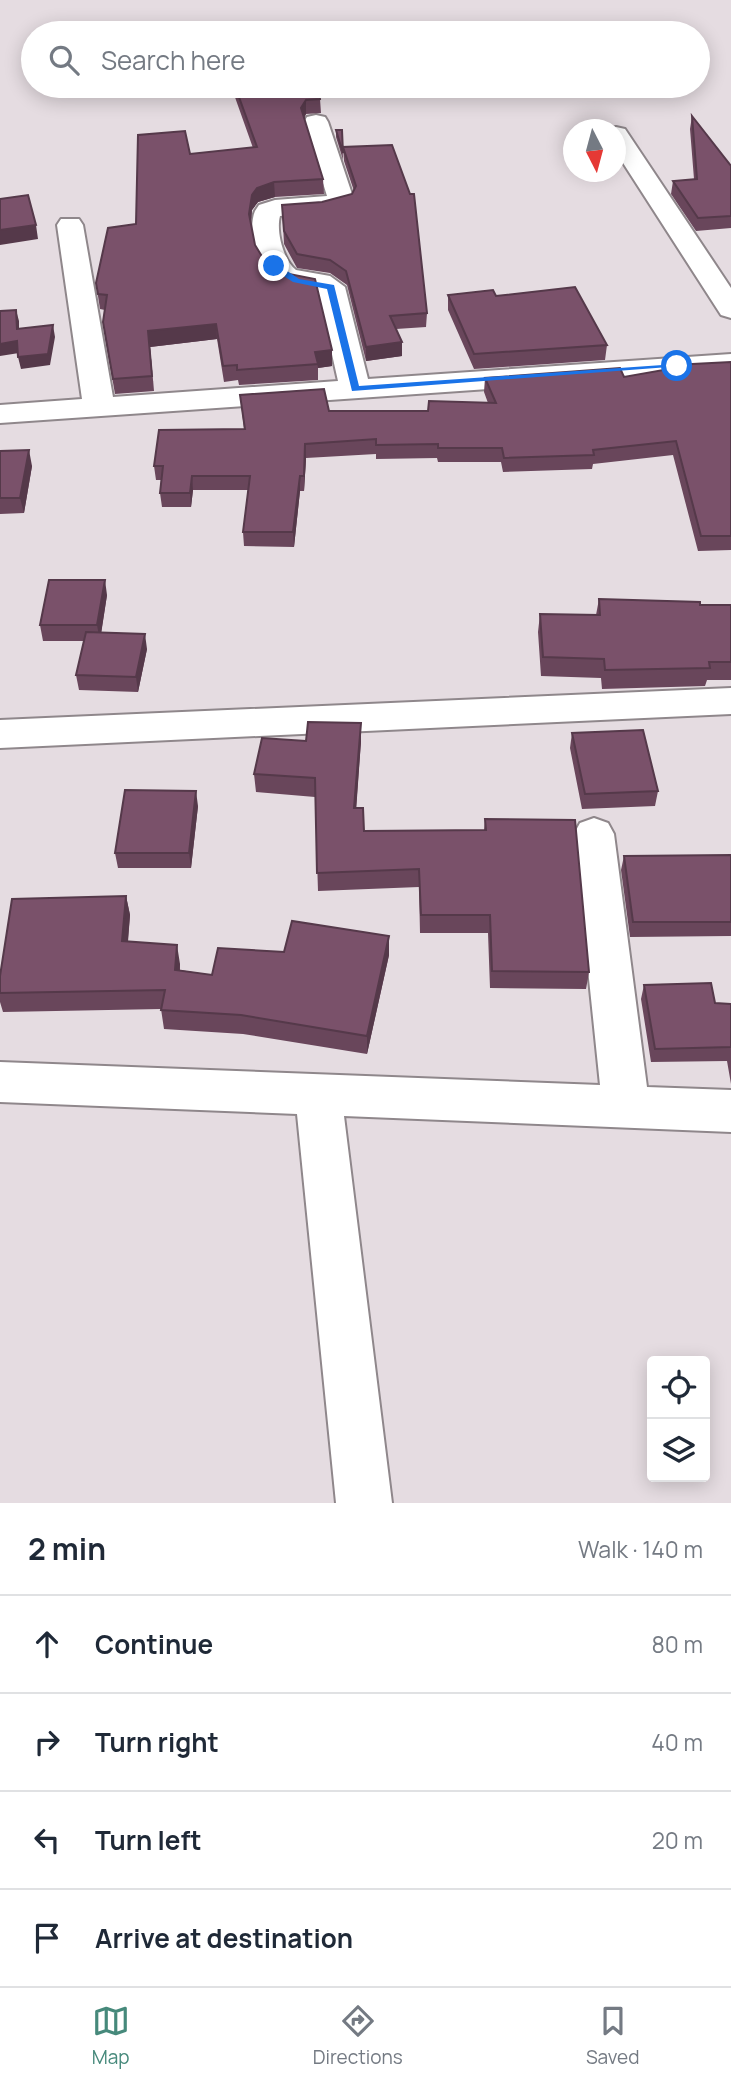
<!DOCTYPE html>
<html lang="en">
<head>
<meta charset="utf-8">
<style>
	:root { --surface:#fff; --page:#f2f2f3; --text:#1f2937; --muted:#747a83; --line:#e0e1e3; --accent:#46897b }
	body { margin:0; font-family:Manrope,sans-serif; background:var(--page); color:var(--text) }
	.controls { position:absolute; right:21px; bottom:21px; display:grid; overflow:hidden; border-radius:7px; box-shadow:0 4px 18px #0003 }
	.controls button { width:63px; height:63px; display:grid; place-items:center; padding:0; border:0; border-bottom:2px solid var(--line); background:var(--surface); color:var(--text); font:35px sans-serif }
	.compass { position:absolute; left:563px; top:119px; width:63px; height:63px; border-radius:50%; background:var(--surface); box-shadow:0 4px 18px #0003; rotate:174deg }
	.stop { position:absolute; width:21px; height:21px; margin:-16px; border:5px solid #1a73e8; border-radius:50%; background:#fff }
	.stop.end { background:#1a73e8; border-color:#fff; box-shadow:0 2px 7px #0008 }
	.list { margin:0; padding:0; list-style:none }
	h2 { display:flex; justify-content:space-between; align-items:center; height:91px; margin:0; padding:0 28px; font-size:30px }
	h2 small { font-size:23px; font-weight:400; color:var(--muted) }
	.list li { display:grid; grid-template-columns:46px 1fr auto; gap:21px; align-items:center; box-sizing:border-box; height:98px; padding:0 28px; border-top:2px solid var(--line) }
	.list b { display:block; font-size:26px; white-space:nowrap }
	.list em { font-size:23px; font-style:normal; color:var(--muted) }
	.icon { flex:none; width:38px; height:38px; fill:none; stroke:currentColor; stroke-width:2; stroke-linecap:round; stroke-linejoin:round }
	.map { position:relative; flex:none; width:731px; height:1503px; overflow:hidden }
	.search { position:absolute; background:var(--surface); box-shadow:0 4px 18px #0003; left:21px; right:21px; top:21px; height:77px; display:flex; align-items:center; gap:18px; box-sizing:border-box; padding:0 24px; border-radius:38px; color:var(--muted); font-size:26px }
	.sheet { height:483px; background:var(--surface) }
	nav { display:flex; justify-content:space-around; align-items:center; box-sizing:border-box; height:98px; border-top:2px solid var(--line); background:var(--surface); font-size:19px; color:var(--muted) }
	nav a { display:grid; justify-items:center; gap:4px }
	nav .on { color:var(--accent) }
	.map>svg:first-child { display:block }
</style>
</head>
<body>
<div class="map">
<svg width="731" height="1503" viewBox="0 0 731 1503">
	<rect width="100%" height="100%" fill="#e5dce1"/>
	<g fill="none" stroke-linecap="round" stroke-linejoin="round">
		<!-- minor casing -->
		<g stroke="#8f878b" stroke-width="4">
			<path id="minor" d="M316 115 325 117 328 122 354 200 350 206 322 213 280 216C276 231 283 260 296 270L330 276 345 287 368 379 731 354V372L0 423V405L82 399 57 225 61 219H79L83 225 113 397 338 381 318 292C305 285 288 290 275 282 257 271 247 230 255 211L259 205 275 200 327 196 304 122 307 117Z
				M616 127 625 129 731 288V318L721 315 616 152V130H607Z
				M731 688V714L0 748V720Z
				M594 818 608 823 614 834 647 1087 731 1090V1132L344 1116 392 1503H336L297 1114 0 1102V1062L600 1085 574 834 580 823Z"/>
		</g>
		<!-- minor -->
		<use href="#minor" fill="#fff" fill-rule="evenodd"/>
	</g>
	<!-- wall -->
	<path fill="#69465b" d="M231 86H273V93L320 99 321 113 306 114 304 118 323 179 324 194 275 197 258 202 252 210 251 223 255 245 266 263 332 350V366L318 368V380L239 385 238 380 224 382 217 339 150 347 154 391 115 394 105 337V310L100 309 96 283 190 154 253 148Z
		M692 116 731 166V228L696 231 671 194 673 181 694 179 690 129Z
		M336 130H342L343 160 336 137Z
		M343 147 427 313 426 327 396 329 402 356 366 361 347 285 330 273 297 268 284 244 282 205 322 202 352 194 354 191 344 161Z
		M448 295 496 296 607 345 605 360 474 369 448 310Z
		M731 362V550L698 551 673 455 593 464 592 469 503 472 501 462H438L437 458 376 459V454L306 458 304 491H300L294 547 244 546 243 532 248 490H193L191 507H162L160 493 161 480H156L154 466 244 429 240 395 329 411H428L488 403 484 392 485 378 624 377 673 368 674 365Z
		M0 451 32 466 24 513 0 514Z
		M107 595 101 633 147 649 138 692 79 690 76 675 84 641H43L40 625Z
		M599 599 700 605H731V680H707L705 686 602 689 601 678 541 676 538 632 540 614 596 615Z
		M572 733 658 791 655 806 582 809 570 748Z
		M306 741H361L356 808 364 831 484 830 485 819 589 972 586 989 490 988 488 933H420L419 887 318 891 315 797 256 792 254 774Z
		M198 806 191 868H118L115 853Z
		M731 855V936L630 937 621 870 624 856Z
		M126 896 130 915 128 942 180 964V970L212 975 284 952 389 936V955L367 1054 243 1034 164 1029 161 1009 3 1012 0 1002V976Z
		M644 985 715 1003 731 1004V1084L727 1061 651 1062 641 999Z"/>
	<!-- shaded-wall -->
	<path fill="#55394a" d="M306 100V114L301 123V108Z
		M274 182 275 197 258 202 252 210 250 229 249 214 252 195 257 188Z
		M36 225 38 239 0 245V230Z
		M16 310 19 321V341L17 329Z
		M216 324 217 339 150 347 154 391 148 331Z
		M53 325 55 337 50 365 21 369 18 357Z
		M17 341 19 353 0 356V344Z
		M402 342V356L366 361V347Z
		M332 350V366L318 368 315 352Z
		M305 444 306 458 304 491V476Z
		M29 450 32 466 24 513 20 498Z
		M192 476 193 490 191 507 190 493Z
		M300 476V491L294 547 293 532Z
		M105 580 107 595 100 641 97 625Z
		M145 634 147 649 138 692 136 677Z
		M361 723V741L355 826 354 808Z
		M196 791 198 806 191 868 189 853Z
		M126 896 130 915 126 961 122 941Z
		M389 936V955L367 1054V1036Z
		M177 945 180 964 178 989 175 970Z"/>
	<!-- building -->
	<path fill="#7a516a" stroke="#55394a" stroke-width="2" d="M235 86H273V93L319 91 320 99 306 100 301 108 323 179 274 182 257 188 252 195 249 214 255 245 266 263 279 272 315 279 332 350 315 352 318 364 237 370V365L223 366 216 324 148 331 152 376 113 379 103 322 107 295 98 294 96 283 108 228 136 224 138 135 185 131 190 154 257 147Z
		M692 116 731 166V216L698 218 673 181 697 179Z
		M336 130H342L343 153Z
		M392 145 410 194H414L427 313 390 316 402 342 366 347 346 271 330 260 297 254 284 231 282 205 322 202 352 194 356 186 343 147Z
		M28 195 36 225 0 230V199Z
		M575 287 607 345 474 354 448 295 493 290 496 296Z
		M16 310 17 329 53 325 48 354 18 357 17 341 0 344V311Z
		M731 362V536H701L676 441 593 450 594 455 504 458 502 448H438V444L376 445V439L305 444 304 476H300L293 532H243L250 476H192L190 493H160L163 466H154L159 430 245 429 240 395 324 389 329 411H428L429 401 496 403 485 378 620 368 624 377 675 368 674 365Z
		M29 450 20 498H0V451Z
		M49 580H105L97 625H40Z
		M599 599 700 602V605H731V662H709L710 668 605 670 604 659 543 657 540 614 600 615Z
		M86 632 145 634 136 677 76 675Z
		M308 722 361 723 354 808H363L364 831 486 830 485 819 575 820 589 972 492 971 490 915H421L419 869 317 873 315 778 254 774 262 738 306 741Z
		M643 730 658 791 585 794 572 733Z
		M125 790 196 791 189 853H115Z
		M731 855V922H633L624 856Z
		M126 896 122 941 177 945 175 970 212 975 218 948 284 952 292 921 389 936 367 1036 241 1015 161 1010 165 990 0 993V976L12 899Z
		M711 983 715 1003 731 1004V1047L655 1049 644 985Z"/>
	<!-- route -->
	<path fill="#1a73e8" d="M271 264H277L299 279 334 285 359 386 677 364 682 366 352 391 327 289 293 282 271 268Z"/>
</svg>
<div class="controls">
<button><svg class="icon" aria-label="locate" viewBox="0 0 24 24"><circle cx="12" cy="12" r="6"/><path d="M12 2v4M12 18v4M2 12h4M18 12h4"/></svg></button>
<button><svg class="icon" aria-label="layers" viewBox="0 0 24 24"><path d="M12 4l9 5-9 5-9-5zM3 14l9 5 9-5"/></svg></button>
</div>
<svg class="compass" viewBox="-18 -18 36 36"><path d="M0-13l5 13h-10z" fill="#e53935"/><path d="M0 13l5-13h-10z" fill="#747a83"/></svg>
<div class="stop" style="left:677px;top:366px"></div>
<div class="stop end" style="left:274px;top:266px"></div>
<div class="search"><svg class="icon" aria-label="search" viewBox="0 0 24 24"><circle cx="10" cy="10" r="6"/><path d="M15 15l6 6"/></svg>Search here</div>
</div>
<section class="sheet">
<h2>2 min<small>Walk · 140 m</small></h2>
<ul class="list">
<li><svg class="icon" aria-label="ahead" viewBox="0 0 24 24"><path d="M12 20V5M6 11l6-6 6 6"/></svg><div><b>Continue</b></div><em>80 m</em></li>
<li><svg class="icon" aria-label="right" viewBox="0 0 24 24"><path d="M7 20v-9h11M14 6l5 5-5 5"/></svg><div><b>Turn right</b></div><em>40 m</em></li>
<li><svg class="icon" aria-label="left" viewBox="0 0 24 24"><path d="M17 20v-9H6M10 6l-5 5 5 5"/></svg><div><b>Turn left</b></div><em>20 m</em></li>
<li><svg class="icon" aria-label="arrive" viewBox="0 0 24 24"><path d="M6 21V4h12l-3 4 3 4H6"/></svg><div><b>Arrive at destination</b></div></li>
</ul>
</section>
<nav>
<a class="on"><svg class="icon" aria-label="map" viewBox="0 0 24 24"><path d="M3 6l6-2 6 2 6-2v14l-6 2-6-2-6 2zM9 4v14M15 6v14"/></svg>Map</a>
<a><svg class="icon" aria-label="directions" viewBox="0 0 24 24"><path d="M12 3l9 9-9 9-9-9zM9 14v-3h6M13 9l2 2-2 2"/></svg>Directions</a>
<a><svg class="icon" aria-label="saved" viewBox="0 0 24 24"><path d="M7 4h10v16l-5-4-5 4z"/></svg>Saved</a>
</nav>
</body>
</html>
